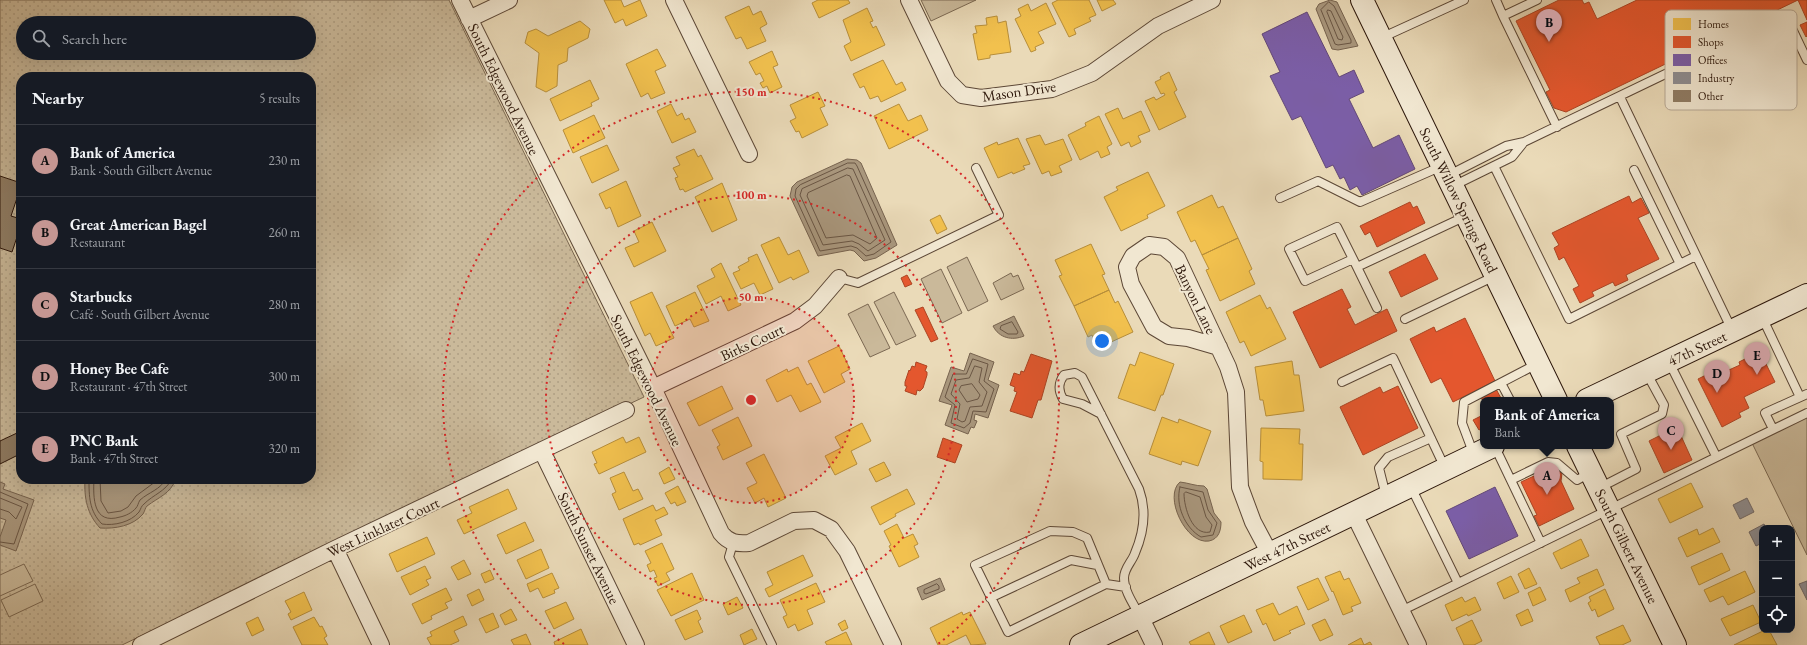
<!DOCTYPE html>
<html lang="en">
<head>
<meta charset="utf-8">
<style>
	:root { --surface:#171b24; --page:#20242c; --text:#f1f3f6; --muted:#9ea1a6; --line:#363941; --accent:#c59692 }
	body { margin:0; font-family:"EB Garamond",serif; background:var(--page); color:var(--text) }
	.controls { position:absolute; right:12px; bottom:12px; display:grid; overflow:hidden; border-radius:8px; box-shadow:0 4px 16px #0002 }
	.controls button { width:36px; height:36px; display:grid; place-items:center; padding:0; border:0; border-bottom:1px solid var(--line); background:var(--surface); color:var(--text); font:20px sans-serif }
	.you { position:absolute; left:1102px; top:341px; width:14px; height:14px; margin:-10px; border:3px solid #fff; border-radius:50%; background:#1a73e8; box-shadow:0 0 0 6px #1a73e833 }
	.badge { display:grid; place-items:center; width:26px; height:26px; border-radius:50%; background:var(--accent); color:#111; font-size:13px; font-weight:700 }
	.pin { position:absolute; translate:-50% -33px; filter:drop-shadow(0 1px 2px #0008) }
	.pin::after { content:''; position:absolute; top:21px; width:14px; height:12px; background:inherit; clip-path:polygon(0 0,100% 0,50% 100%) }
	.popup { position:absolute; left:1480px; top:397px; width:134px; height:52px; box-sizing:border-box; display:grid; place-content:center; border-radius:8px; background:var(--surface); filter:drop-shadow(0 1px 3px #0005); font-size:13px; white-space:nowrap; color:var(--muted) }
	.popup b { font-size:15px; color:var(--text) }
	.popup::after { content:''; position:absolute; left:50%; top:100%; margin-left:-8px; border:8px solid transparent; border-top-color:var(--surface) }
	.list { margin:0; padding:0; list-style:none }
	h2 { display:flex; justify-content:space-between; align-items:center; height:52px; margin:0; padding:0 16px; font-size:17px }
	h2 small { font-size:13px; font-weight:400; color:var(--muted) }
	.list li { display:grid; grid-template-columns:26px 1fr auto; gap:12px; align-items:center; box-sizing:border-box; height:72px; padding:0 16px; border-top:1px solid var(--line) }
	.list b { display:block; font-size:15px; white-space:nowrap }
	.list p { margin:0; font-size:13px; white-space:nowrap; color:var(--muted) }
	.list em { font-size:13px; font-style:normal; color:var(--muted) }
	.icon { flex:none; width:22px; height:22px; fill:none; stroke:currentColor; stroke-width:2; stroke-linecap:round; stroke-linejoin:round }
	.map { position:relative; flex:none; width:1807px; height:645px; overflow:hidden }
	.search { position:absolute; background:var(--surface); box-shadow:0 4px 16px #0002; left:16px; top:16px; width:300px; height:44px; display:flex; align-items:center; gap:10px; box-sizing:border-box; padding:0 14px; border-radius:22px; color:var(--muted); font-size:15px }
	.panel { position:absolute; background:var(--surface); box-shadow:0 4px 16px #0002; left:16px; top:72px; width:300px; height:412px; border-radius:16px }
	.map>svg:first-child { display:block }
</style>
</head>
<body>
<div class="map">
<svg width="1807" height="645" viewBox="0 0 1807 645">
	<defs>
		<pattern id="grass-dots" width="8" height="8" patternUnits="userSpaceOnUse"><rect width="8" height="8" fill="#cab99a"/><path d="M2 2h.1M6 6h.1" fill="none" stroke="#ae9e83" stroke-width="1.8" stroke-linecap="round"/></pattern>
	</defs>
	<rect width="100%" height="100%" fill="#eadab8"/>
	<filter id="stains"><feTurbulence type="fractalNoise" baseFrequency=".005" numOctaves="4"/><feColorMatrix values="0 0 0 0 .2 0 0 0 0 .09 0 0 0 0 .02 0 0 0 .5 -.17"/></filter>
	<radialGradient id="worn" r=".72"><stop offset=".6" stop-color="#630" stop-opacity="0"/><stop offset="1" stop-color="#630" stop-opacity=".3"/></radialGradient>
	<!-- grass -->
	<path fill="url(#grass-dots)" stroke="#7b6852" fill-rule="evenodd" d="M0 0H449L644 397 122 645H0ZM23 23H309V53H23ZM21 77H311V479H21Z"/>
	<!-- green -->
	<path fill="#cab99a" stroke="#7b6852" d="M921 0H976L931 21Z
		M967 257 988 301 968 311 947 267Z
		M941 269 962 313 942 323 921 279Z
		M1011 273 1013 277 1018 275 1024 289 1001 300 993 283Z
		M894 292 916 336 896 345 874 302Z
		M868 304 890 348 870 357 848 314Z
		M1807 416V555L1752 443Z
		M24 564 33 581 0 596V575Z
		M35 584 43 601 9 617 1 600Z"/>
	<!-- water -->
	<path fill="#a9977d" stroke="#77634f" d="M1330 0 1337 2 1358 46 1338 50 1332 49 1316 9 1319 4Z
		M847 159 857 160 861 163 897 245 876 258 864 261 854 251 850 250 818 256 790 196 792 187 797 182Z
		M1014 316 1024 336C1012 341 999 338 993 326Z
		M970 353 994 362 988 380 999 385 988 418 975 414 974 420 977 421 974 428 971 427 968 434 945 425 952 405 939 401 951 367 964 371Z
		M85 479H176C170 494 159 497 147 506 145 508 145 511 143 514 133 526 115 529 100 528 87 514 84 498 85 479Z
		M0 482 5 484 3 489 34 500 16 551 0 545V537L6 520 0 518Z
		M1180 482C1189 483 1195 486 1204 486L1207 489 1214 513 1221 522C1221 530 1219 539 1209 541 1186 545 1163 496 1180 482Z
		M940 578 945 590 922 600 917 588Z"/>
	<!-- homes -->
	<path fill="#f2c14e" stroke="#b78e3a" d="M604 0H621L624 7 640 0 647 16 626 26 623 19 615 23Z
		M818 0H848L850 3 819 18 812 3Z
		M1058 0H1089L1096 15 1089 18 1091 21 1074 29 1076 34 1069 37 1052 3Z
		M1097 0H1113L1116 4 1102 11Z
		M1046 3 1056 24 1038 32 1044 43 1035 47 1036 50 1031 52 1015 19 1021 16 1018 9 1028 4 1031 11Z
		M749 6 753 15 761 11 767 24 760 28 766 41 747 49 741 37 736 39 725 17Z
		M867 8 873 21 870 22 873 28 876 26 885 45 851 61 844 46 851 42 843 20Z
		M997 16 998 23 1006 21 1011 52 990 55V58L978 60 973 34 977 33 975 26 987 25 986 18Z
		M580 21 590 29 588 38 568 48 567 61 558 65 557 86 546 92 536 87 539 53 525 43 528 32 536 29 548 36Z
		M657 49 666 66 655 71 665 93 651 99 648 93 641 97 626 64Z
		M772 51 778 65 773 67 782 87 770 93 767 86 763 88 760 83 764 81 760 73 756 75 749 62Z
		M883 60 896 85 902 82 906 90 881 102 878 96 870 99 864 86 860 88 853 74Z
		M1169 72 1177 90 1174 92 1186 117 1159 130 1145 101 1154 97 1156 100 1165 95 1164 93 1161 94 1155 82 1161 79 1160 77Z
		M590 80 599 99 591 103 592 106 560 121 550 99Z
		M818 92 825 106 820 108 828 125 802 138 799 131 796 132 790 121 796 118 790 105Z
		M671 104 677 116 682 113 685 120 689 118 696 132 672 143 657 111Z
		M899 104 908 121 921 115 928 130 889 149 874 116Z
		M1118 108 1123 119 1141 111 1150 131 1138 136 1141 142 1131 147 1129 142 1121 146 1105 114Z
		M594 115 605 138 573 153 563 130Z
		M1099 116 1112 144 1107 147 1110 154 1101 158 1098 151 1080 160 1068 135 1086 126 1085 123Z
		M1040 135 1045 145 1063 139 1072 160 1059 166 1062 172 1051 176 1049 171 1042 174 1026 139Z
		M1018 138 1030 164 1023 166 1025 169 1013 174 1012 172 998 178 984 148 997 142 998 145Z
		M607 145 619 170 592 183 580 157Z
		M694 149 698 157 701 155 713 179 685 192 683 189 680 190 675 178 678 177 673 168 680 165 676 157Z
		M1148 172 1165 206 1147 215 1148 218 1121 231 1104 197 1118 190 1116 187Z
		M626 181 641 216 618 227 610 207 606 209 599 194Z
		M722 183 737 220 712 232 695 197Z
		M1212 195 1218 208 1223 206 1238 238 1202 255 1195 240 1191 242 1177 212Z
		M940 215 947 229 937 234 930 220Z
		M652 222 666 251 634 267 625 248 639 242 634 231Z
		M779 237 788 255 799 250 809 272 793 280 791 277 779 283 761 245Z
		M1238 238 1252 269 1249 271 1255 284 1220 301 1206 270 1209 269 1202 255Z
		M1091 244 1105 274 1102 275 1109 290 1074 306 1059 276 1062 275 1055 260Z
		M757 254 773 289 760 295 754 283 741 289 733 273 740 270 738 267 749 261 748 258Z
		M721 263 741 305 728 311 721 296 706 304 697 286 715 277 711 269Z
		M1109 290 1115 303 1118 301 1133 332 1098 348 1092 335 1088 337 1074 306Z
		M652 292 674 338 656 346 650 333 645 336 630 302Z
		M695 292 709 321 694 327 690 319 675 326 666 306Z
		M1260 295 1267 309 1270 307 1286 339 1251 356 1244 341 1240 343 1226 312Z
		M839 346 850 369 841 374 845 382 824 393 808 361Z
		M1140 352 1174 364 1163 395H1161L1155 411 1118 398 1130 364 1135 366Z
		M1292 361 1294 375H1299L1304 411 1266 416 1263 400H1260L1255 367Z
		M798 367 807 385 811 383 821 402 800 412 791 395 777 402 766 380 787 369 788 372Z
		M722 386 733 409 699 426 687 403Z
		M738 417 752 446 723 460 717 447 720 445 712 430Z
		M1162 417 1178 423 1179 419 1211 431 1198 466 1182 461 1181 465 1149 454Z
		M862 423 871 441 851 451 857 464 835 475 825 456 841 448 835 437Z
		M1261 428 1300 429 1299 444H1303L1302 480 1263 479V462L1260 461Z
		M623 437 626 443 639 437 646 452 599 474 594 464 597 463 592 452Z
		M764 454 786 498 768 507 764 498 755 503 747 488 757 483 746 463Z
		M884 462 891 475 876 482 869 469Z
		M669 467 675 479 664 484 659 473Z
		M624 472 633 491 638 489 643 499 619 510 612 494 616 492 610 478Z
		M1691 483 1703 507 1670 523 1658 499Z
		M678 486 686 502 677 506 675 502 671 504 665 493Z
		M508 489 517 509 464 534 457 520 472 513 469 507Z
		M907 489 915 504 895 514 896 516 880 525 871 507Z
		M653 505 656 511 664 507 668 514 655 520 662 535 640 545 639 543 634 545 623 519Z
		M525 522 534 541 506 554 497 535Z
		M897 524 904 538 913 534 918 544 914 546 919 557 899 567 889 546 891 545 884 531Z
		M1713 528 1720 542 1687 557 1678 538 1697 529 1699 535Z
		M427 537 435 554 397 572 389 554Z
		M1581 539 1589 556 1561 569 1553 553Z
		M662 543 674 569 666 573 670 580 658 586 654 578 657 577 654 570 650 572 647 565 651 563 645 551Z
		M541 549 549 568 526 579 517 560Z
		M1722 553 1730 570 1699 585 1691 567Z
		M803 555 813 576 769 597 765 589 773 585 767 572Z
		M464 560 471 574 458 580 451 567Z
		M425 566 431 578 426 580 429 585 410 595 401 577Z
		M1529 568 1537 584 1525 589 1518 574Z
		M1597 569 1604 585 1570 602 1565 590 1580 583 1577 578Z
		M490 570 494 579 485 583 481 574Z
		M1340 571 1344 580 1349 578 1361 603 1351 607 1353 611 1343 615 1333 591 1332 592 1325 577Z
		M1745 571 1755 592 1728 605 1723 596 1710 602 1704 590Z
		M552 573 559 588 554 590 555 593 543 598 538 588 530 592 527 584Z
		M692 573 704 600 671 616 657 590Z
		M1511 576 1519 592 1504 599 1497 583Z
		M1318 578 1329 600 1308 610 1297 587Z
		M816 583 825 602 807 610 813 624 798 631 795 624 788 628 783 617 787 615 780 600Z
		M1540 587 1546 600 1533 606 1528 593Z
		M446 588 452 600 445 603 448 608 431 616 432 619 422 624 412 604Z
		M479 589 484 600 472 606 467 595Z
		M1605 589 1614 609 1598 617 1595 609 1592 611 1588 603 1591 601 1589 597Z
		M304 592 312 610 291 620 288 614 291 612 285 601Z
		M737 597 743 608 728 615 723 604Z
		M1462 597 1465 602 1475 597 1481 610 1468 616 1467 614 1452 621 1445 605Z
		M566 602 574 619 554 629 545 611Z
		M1273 603 1279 615 1297 606 1305 624 1289 631 1291 633 1274 641 1266 623 1263 625 1256 610Z
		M1753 605 1761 622 1730 636 1721 619Z
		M511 609 517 620 505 625 500 615Z
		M1528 609 1533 621 1521 626 1516 615Z
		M697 610 701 619 698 621 703 632 685 640 675 620Z
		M962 612 963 615 970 612 986 644 971 645 966 635 946 645H938L930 628Z
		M493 613 499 627 486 633 479 619Z
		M1244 615 1252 632 1228 643 1220 626Z
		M463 616 467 625 454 631 459 641 450 645H431L427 638 432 636 430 632Z
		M258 617 264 630 252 636 246 623Z
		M314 617 320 627 322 626 327 636 324 638 328 645H302L293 627Z
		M1325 619 1333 635 1320 641 1312 625Z
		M845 620 848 628 842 631 838 624Z
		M1472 620 1482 641 1474 645H1464L1456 628Z
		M1623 625 1631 641 1622 645H1600L1596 637Z
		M581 629 588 645H555L554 642Z
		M752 629 757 639 744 645 740 635Z
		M1765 630H1769L1777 645H1734Z
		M846 632 852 645H827L825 642Z
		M1209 632 1215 645H1191L1189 642Z
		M526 634 531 645H514L511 640Z
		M1361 638 1364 645 1370 642 1372 645H1348Z"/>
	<!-- shops -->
	<path fill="#e4572e" stroke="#ad4423" d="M1559 0H1582L1584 4 1589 2 1597 19 1637 0H1798L1566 112 1554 108 1546 92 1550 90 1516 21Z
		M1798 0H1807V20Z
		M1807 22V36L1806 37 1800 25Z
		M1629 196 1632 203 1641 198 1649 213 1638 218 1659 259 1626 275 1628 280 1615 286 1613 282 1592 292 1594 296 1580 303 1573 289 1579 286 1564 257 1559 260 1554 248 1559 245 1552 233Z
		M1410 202 1413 208 1417 206 1425 223 1377 247 1370 232 1365 235 1360 226Z
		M1425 254 1438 279 1401 297 1389 272Z
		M907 275 912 284 905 287 901 278Z
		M1342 289 1351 307 1347 309 1355 325 1387 309 1397 331 1320 368 1293 312Z
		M923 307 938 339 931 342 915 310Z
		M1465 318 1495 381 1453 402 1441 378 1431 383 1410 339 1434 327 1436 332Z
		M1031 354 1052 361 1041 400H1038L1032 418 1010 411 1017 392 1014 391 1015 387 1010 385 1014 373 1020 375 1021 371 1024 372Z
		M1761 354 1775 382 1744 397 1749 408 1739 413 1741 417 1722 427 1698 379 1718 369 1720 374 1740 365 1739 362 1747 358 1749 360Z
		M916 362 927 366 925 371 927 372V375L923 388 920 391 917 390 916 395 905 391 907 386H905V382L909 370 910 371 912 366 915 367Z
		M1398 386 1418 428 1363 455 1340 407 1380 387 1383 393Z
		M1496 389 1502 400 1483 401 1481 397Z
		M1483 415V428L1479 430 1473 420Z
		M1677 427 1692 460 1664 473 1649 441Z
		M943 438 962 445 955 463 937 457Z
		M1549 466 1562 473 1561 481 1574 509 1539 526 1534 516 1537 515 1521 482 1545 471Z"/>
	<!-- offices -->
	<path fill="#7b5ea7" stroke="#634878" d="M1307 12 1339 77 1354 70 1364 92 1349 99 1373 148 1399 135 1415 169 1362 195 1357 186 1350 190 1344 177 1340 179 1333 165 1326 168 1301 116 1292 120 1270 76 1280 72 1262 34Z
		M1495 487 1518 536 1469 559 1446 511Z"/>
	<!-- industry -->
	<path fill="#8d8d92" stroke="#706969" d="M1747 498 1754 512 1740 519 1733 505Z
		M1764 524 1766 528H1762V543L1756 546 1749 532Z
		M1807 581V600L1799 584Z"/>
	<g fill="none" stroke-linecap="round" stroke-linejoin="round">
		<!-- shore -->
		<path stroke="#6a5644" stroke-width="1" d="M1329 2 1334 6 1351 40V43L1338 45 1335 44 1321 10Z
			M1328 10 1331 11 1343 37 1342 40 1338 39 1327 12Z
			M848 163H855L857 166 891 242 874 254 866 256 857 248 851 246 820 251 795 196 796 189 800 185Z
			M848 168 853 169 885 240 868 251 859 244 852 241 823 245 800 195 802 189Z
			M847 175 850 176 877 238 870 244 853 235 826 238 807 196 808 193Z
			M1012 322 1018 332 1017 334H1008L1000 329 1001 326Z
			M973 359 988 364 984 381 994 389 986 412 973 411 970 423 964 428 951 423 955 405 945 397 953 374H966Z
			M975 366 982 368 979 382 987 392 982 406 970 407 965 421 962 422 957 419 960 404 951 394 956 380 969 378Z
			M972 384 980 395 978 399 967 402 959 390 961 386Z
			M89 479C89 496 89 511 102 524 114 526 131 522 139 512 141 509 141 506 144 504 154 494 165 492 172 479
			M94 479C93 498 93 525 120 517 125 516 132 513 136 508 138 506 138 503 140 500 149 492 160 490 166 479
			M100 479 101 501 108 513 121 511 128 507 136 496 159 479
			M1180 487 1203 492 1208 510 1217 523 1213 535 1201 537C1185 528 1175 505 1180 487Z
			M0 492 28 504 14 544 0 542
			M1186 492 1200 497 1206 517 1212 525 1210 532C1192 536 1184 507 1184 494Z
			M0 498 22 507 16 519 9 512 0 509
			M937 584 939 586V589L926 594 924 593V590Z"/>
	</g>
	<!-- building -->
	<path fill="#8f7c64" stroke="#2c160a" d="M0 176 21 183V195H18L11 216 21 219V225L12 252 0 248Z
		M17 433 21 434V456L18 455 0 464V441Z"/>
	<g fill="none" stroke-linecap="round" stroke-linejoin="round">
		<!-- lane casing -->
		<g stroke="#5c4736" stroke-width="10">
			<path id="lane" d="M1496 0 1503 16 1537 0
				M1503 16 1557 127
				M1381 38 1464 0
				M1620 97 1732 330
				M1494 166 1569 319 1696 256
				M1634 170 1680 264
				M1449 175 1506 146 1524 142 1786 16 1807 60
				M1453 186 1512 157 1524 142
				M1280 198 1318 181 1360 202 1442 166
				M1353 259 1305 281 1289 249 1337 227 1357 267
				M839 278 858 283 999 215 976 168
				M1377 308 1357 267 1466 216
				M1762 317 1800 397
				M1405 319 1495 276
				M1669 362 1716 456
				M1342 382 1393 358 1445 468
				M1501 383 1510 400
				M1101 414 1082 404 1063 399C1058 390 1058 383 1064 375L1075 373 1082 377 1139 489C1147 511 1144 532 1135 553 1132 562 1124 568 1124 578 1124 591 1134 605 1140 616
				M1773 429 1765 413 1807 394
				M1495 447 1541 543
				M1474 455 1462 423 1464 402 1537 364
				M1511 480 1548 462 1557 463 1577 480 1590 473
				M1411 487 1458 583
				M1599 488 1636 469 1621 434 1662 414 1664 405 1646 372
				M1386 496 1379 468 1388 457 1431 438
				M733 543 729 557 772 645
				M1106 584 1087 538 1073 532 1050 531 975 565 1008 632 1106 584 1126 587
				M990 598 1071 560 1097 565
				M1401 611 1807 413"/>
		</g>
		<!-- street casing -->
		<g stroke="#5c4736" stroke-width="18">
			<path id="street" d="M460 0 653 388 721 533C729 543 737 544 749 543L794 521 814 520 831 529 847 551 893 645
				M674 0 749 154
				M909 0 948 81 962 95 981 98 1052 89 1092 73 1158 26 1212 0
				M469 19 509 0
				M1219 347 1188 338 1169 336 1154 327 1131 284 1127 267 1133 256 1149 245 1164 247 1177 258 1228 367 1236 392 1240 487 1253 522 1270 554
				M653 388 795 321 815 306 839 278
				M542 451 636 645
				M1354 514 1418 645
				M335 549 381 645
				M1140 616 1154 645
				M141 645 335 549 626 410"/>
		</g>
		<!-- secondary casing -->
		<g stroke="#2c160a" stroke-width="24">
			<path id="secondary" d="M1362 0 1556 400
				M1587 400 1807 295
				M1578 446 1675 645
				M1081 645 1493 446"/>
		</g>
		<!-- lane -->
		<use href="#lane" stroke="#f1e7d1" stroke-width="8"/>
		<!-- street -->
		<use href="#street" stroke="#f1e7d1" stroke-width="16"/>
		<!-- secondary -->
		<use href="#secondary" stroke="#f1e7d1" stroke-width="22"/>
	</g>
	<!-- distance rings -->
	<circle cx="751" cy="400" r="103" fill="#d62828" fill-opacity=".12"/>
	<g fill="none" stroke="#d62828" stroke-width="2" stroke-dasharray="2 4">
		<circle cx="751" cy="400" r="103"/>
		<circle cx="751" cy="400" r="205"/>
		<path d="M564 644A308 308 0 1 1 938 644"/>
	</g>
	<g text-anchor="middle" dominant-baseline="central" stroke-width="4" stroke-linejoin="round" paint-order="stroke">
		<!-- street labels -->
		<g font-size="15" fill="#2c160a" stroke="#f1e7d1">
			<text transform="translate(504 89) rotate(64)">South Edgewood Avenue</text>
			<text transform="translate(1019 91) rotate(-8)">Mason Drive</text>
			<text transform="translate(1459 200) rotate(64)">South Willow Springs Road</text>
			<text transform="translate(1196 299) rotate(64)">Banyon Lane</text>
			<text transform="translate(752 342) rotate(-25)">Birks Court</text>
			<text transform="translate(1697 348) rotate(-25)">47th Street</text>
			<text transform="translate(647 380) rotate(64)">South Edgewood Avenue</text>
			<text transform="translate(383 527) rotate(-25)">West Linklater Court</text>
			<text transform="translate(1287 546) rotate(-26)">West 47th Street</text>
			<text transform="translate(1627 546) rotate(64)">South Gilbert Avenue</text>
			<text transform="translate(589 548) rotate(64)">South Sunset Avenue</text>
		</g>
	</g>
	<!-- legend -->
	<rect x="1665" y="10" width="132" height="100" rx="6" fill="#f1e7d1" stroke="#b6a895" stroke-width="1"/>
	<rect x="1673" y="18" width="18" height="12" fill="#f2c14e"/>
	<rect x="1673" y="36" width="18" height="12" fill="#e4572e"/>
	<rect x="1673" y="54" width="18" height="12" fill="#7b5ea7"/>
	<rect x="1673" y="72" width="18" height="12" fill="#8d8d92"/>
	<rect x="1673" y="90" width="18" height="12" fill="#8f7c64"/>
	<g font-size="11" fill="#2c160a">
		<text x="1698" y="28">Homes</text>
		<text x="1698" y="46">Shops</text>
		<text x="1698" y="64">Offices</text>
		<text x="1698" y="82">Industry</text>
		<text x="1698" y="100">Other</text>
	</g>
	<circle cx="751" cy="400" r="6" fill="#d62828" stroke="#f1e7d1" stroke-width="2"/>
	<g font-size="12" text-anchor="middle" font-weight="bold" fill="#d62828" stroke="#f1e7d1" stroke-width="4" stroke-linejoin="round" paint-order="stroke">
		<text x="751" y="96">150 m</text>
		<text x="751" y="199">100 m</text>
		<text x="751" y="301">50 m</text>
	</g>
	<rect width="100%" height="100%" filter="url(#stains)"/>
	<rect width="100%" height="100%" fill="url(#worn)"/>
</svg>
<div class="controls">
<button>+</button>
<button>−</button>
<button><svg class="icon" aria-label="locate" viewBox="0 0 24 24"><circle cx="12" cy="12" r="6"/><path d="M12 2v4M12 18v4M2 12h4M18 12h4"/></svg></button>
</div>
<div class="you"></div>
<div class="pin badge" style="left:1547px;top:495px">A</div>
<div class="popup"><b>Bank of America</b>Bank</div>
<div class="pin badge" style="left:1549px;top:42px">B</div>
<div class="pin badge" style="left:1671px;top:450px">C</div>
<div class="pin badge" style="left:1717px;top:393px">D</div>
<div class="pin badge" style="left:1757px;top:375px">E</div>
<div class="search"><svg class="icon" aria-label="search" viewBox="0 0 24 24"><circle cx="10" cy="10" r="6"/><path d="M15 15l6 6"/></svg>Search here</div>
<section class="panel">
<h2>Nearby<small>5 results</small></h2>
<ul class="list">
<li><span class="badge">A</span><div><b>Bank of America</b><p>Bank · South Gilbert Avenue</p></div><em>230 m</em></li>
<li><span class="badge">B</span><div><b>Great American Bagel</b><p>Restaurant</p></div><em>260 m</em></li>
<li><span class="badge">C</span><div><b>Starbucks</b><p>Café · South Gilbert Avenue</p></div><em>280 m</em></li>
<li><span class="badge">D</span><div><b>Honey Bee Cafe</b><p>Restaurant · 47th Street</p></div><em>300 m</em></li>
<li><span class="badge">E</span><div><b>PNC Bank</b><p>Bank · 47th Street</p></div><em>320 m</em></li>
</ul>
</section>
</div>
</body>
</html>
